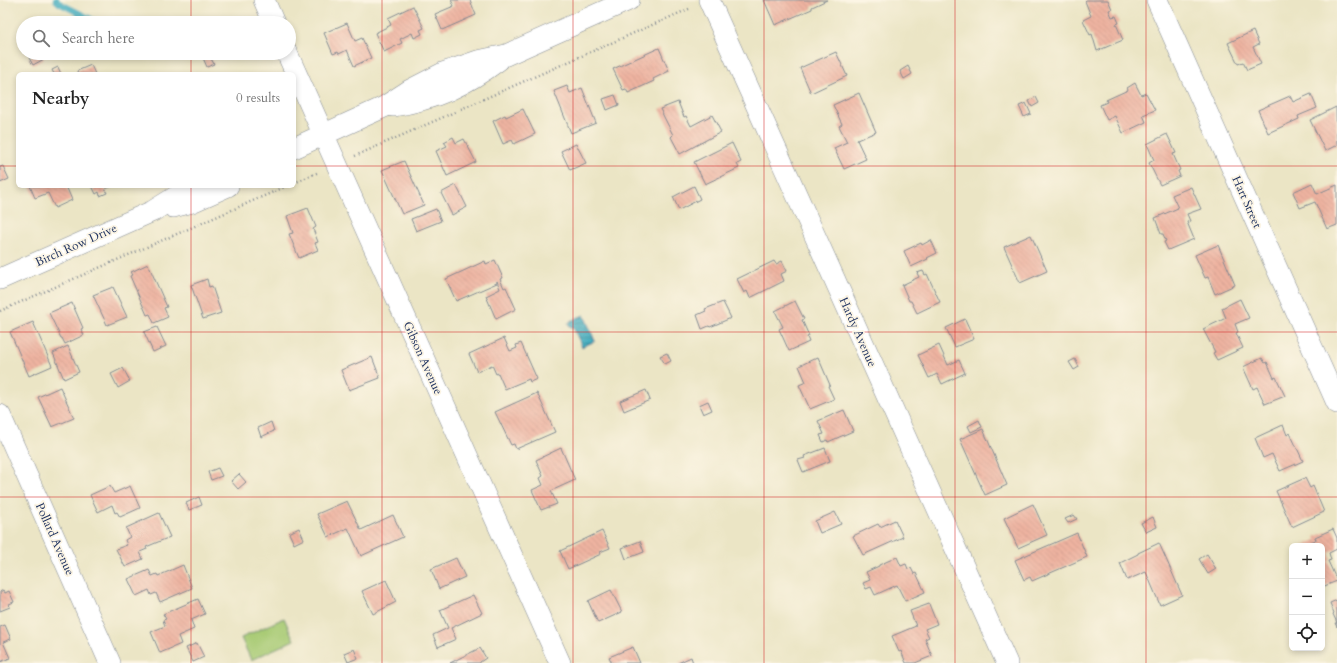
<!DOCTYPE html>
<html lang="en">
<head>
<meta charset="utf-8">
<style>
	:root { --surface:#fff; --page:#f2f2f2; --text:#222; --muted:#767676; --line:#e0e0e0 }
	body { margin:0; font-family:Cardo,serif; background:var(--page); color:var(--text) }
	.controls { position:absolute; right:12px; bottom:12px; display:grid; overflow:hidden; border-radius:6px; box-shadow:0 2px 6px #0003 }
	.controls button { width:36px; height:36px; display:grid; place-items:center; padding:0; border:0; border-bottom:1px solid var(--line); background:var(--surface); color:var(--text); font:20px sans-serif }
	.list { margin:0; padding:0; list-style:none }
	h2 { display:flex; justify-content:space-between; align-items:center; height:52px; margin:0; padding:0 16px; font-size:17px }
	h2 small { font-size:13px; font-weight:400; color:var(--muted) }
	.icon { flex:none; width:22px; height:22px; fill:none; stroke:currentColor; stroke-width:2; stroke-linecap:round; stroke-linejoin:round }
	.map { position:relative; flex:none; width:1337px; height:663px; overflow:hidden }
	.search { position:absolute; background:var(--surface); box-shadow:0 2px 6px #0003; left:16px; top:16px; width:280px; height:44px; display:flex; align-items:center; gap:10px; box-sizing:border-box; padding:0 14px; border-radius:22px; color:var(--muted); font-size:15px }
	.panel { position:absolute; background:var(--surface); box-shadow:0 2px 6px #0003; left:16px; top:72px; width:280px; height:116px; border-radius:6px }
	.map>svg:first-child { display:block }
</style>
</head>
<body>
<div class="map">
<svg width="1337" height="663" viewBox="0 0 1337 663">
	<defs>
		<pattern id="water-rules" width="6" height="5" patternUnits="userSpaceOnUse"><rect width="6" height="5" fill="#3fabbe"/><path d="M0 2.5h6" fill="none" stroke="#348c9e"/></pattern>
		<pattern id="building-back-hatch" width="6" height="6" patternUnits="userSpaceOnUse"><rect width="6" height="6" fill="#eeb3a0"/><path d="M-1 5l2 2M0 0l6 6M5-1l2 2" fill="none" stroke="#cc9a8c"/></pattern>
	</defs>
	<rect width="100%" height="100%" fill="#fcf5e5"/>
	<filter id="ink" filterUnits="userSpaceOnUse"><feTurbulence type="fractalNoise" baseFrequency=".025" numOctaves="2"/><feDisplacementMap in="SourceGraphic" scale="8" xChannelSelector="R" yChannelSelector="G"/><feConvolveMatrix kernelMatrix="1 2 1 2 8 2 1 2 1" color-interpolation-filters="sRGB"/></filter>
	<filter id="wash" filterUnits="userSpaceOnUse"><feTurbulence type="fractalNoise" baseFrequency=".012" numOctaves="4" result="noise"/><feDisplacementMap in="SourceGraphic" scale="16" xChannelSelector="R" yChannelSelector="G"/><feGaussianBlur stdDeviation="0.9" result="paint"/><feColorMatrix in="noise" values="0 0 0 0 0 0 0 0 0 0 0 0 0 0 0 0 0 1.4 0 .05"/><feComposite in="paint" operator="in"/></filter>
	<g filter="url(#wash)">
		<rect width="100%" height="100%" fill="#ebe5c5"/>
		<!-- pitch -->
		<path fill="#a7ca73" stroke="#617c68" d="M284 618 294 640 251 660 241 638Z"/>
		<!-- water -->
		<path fill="url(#water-rules)" stroke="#2d6d8e" d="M584 315 595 341 582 347 573 327 571 328 568 323 571 322 570 321Z"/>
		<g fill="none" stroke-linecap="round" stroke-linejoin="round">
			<!-- stream -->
			<path stroke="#3fabbe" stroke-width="6" d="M56 0 59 3 99 23"/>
		</g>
		<g id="blocks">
			<!-- building -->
			<path fill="url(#building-back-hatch)" d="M451 0H470L476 15 442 30 435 14 454 6Z
				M764 0H827L812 7V9L775 25Z
				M1086 0H1108L1112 9 1109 10 1112 17 1116 16 1119 23 1116 24 1123 40 1097 51 1092 34 1090 35 1083 20 1091 16 1085 1Z
				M413 6 424 28 420 30 422 34 414 38 412 33 400 39 402 43 384 52 375 33 391 25 388 18Z
				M347 23 355 41 362 38 371 58 354 66 347 50 339 54 338 52 333 54 324 33Z
				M1253 31 1259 44 1253 47 1261 64 1247 70 1243 62 1238 64 1228 43Z
				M659 48 669 71 653 79 654 81 628 93 626 89 623 90 613 69Z
				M836 52 847 76 811 93 800 68Z
				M38 53H41L44 59 33 65 29 58Z
				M209 55 214 64 207 67 203 58Z
				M91 65 95 74H78L77 71Z
				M908 66 912 74 904 79 900 71Z
				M58 67 61 74H54L52 70Z
				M1135 83 1141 95 1146 93 1155 110 1143 115 1146 122 1123 133 1115 116 1107 120 1100 105 1107 102 1106 100 1128 90 1127 88Z
				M567 86 570 93 582 88 596 123 571 133 554 91Z
				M859 93 876 132 857 140 866 159 844 169 834 148 847 142 839 126 842 124 833 105Z
				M1311 94 1317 108 1298 116 1299 119 1268 133 1258 110 1290 96 1293 102Z
				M615 95 619 105 607 110 603 99Z
				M1036 97 1039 103 1032 107 1029 101Z
				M678 102 684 117 686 116 691 126 712 115 721 132 680 154 671 137 673 135 660 109Z
				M1026 103 1031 114 1024 117 1019 106Z
				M1336 107 1337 145 1325 151 1310 120Z
				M523 109 535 134 514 144 512 140 503 144 493 121 505 115 506 117Z
				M1167 134 1176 153 1173 154 1180 170 1178 171 1180 176 1160 185 1149 163 1154 160 1147 144Z
				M453 137 456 143 464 139 476 162 447 176 436 151 447 146 444 142Z
				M732 143 741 162 737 164 739 168 705 184 694 162Z
				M576 144 586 163 570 170 561 151Z
				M404 161 424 205 402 214 382 170Z
				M3 166 9 179 0 183V167Z
				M1312 183 1317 194 1337 185V225L1327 229 1315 202 1300 208 1293 192Z
				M456 185 467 207 452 215 441 193Z
				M30 186H66L72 200 55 208 48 193 35 198Z
				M92 186H113L105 189 107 193 100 196 99 192 96 194Z
				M694 186 700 199 679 210 673 197Z
				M1191 187 1201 209 1187 214 1190 221 1187 222 1194 239 1168 250 1164 242 1166 241 1163 234H1161L1155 218 1178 208 1172 195Z
				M308 208 316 227 313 229 318 242 315 243 318 250 299 258 289 234 293 233 287 216Z
				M436 209 441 221 416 231 411 219Z
				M1031 235 1047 271 1020 283 1004 247Z
				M931 240 937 253 927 258 928 259 911 267 904 251 921 243 922 245Z
				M1218 245 1235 285 1215 294 1208 277 1205 278 1195 255Z
				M495 260 503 278 500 279 504 288 506 287 516 309 496 319 486 296 500 289 497 281V283L456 301 446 279 485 261 486 264Z
				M774 261 776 264 782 261 787 271 781 274 784 281 750 298 747 291 744 293 737 279Z
				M148 264 167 307 164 308 168 317 154 323 150 314 147 315 130 276 133 275 131 272Z
				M923 271 925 275 927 274 940 302 917 313 911 301H909L902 285 919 277 917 273Z
				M207 279 209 287 212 286 221 313 203 319 191 285Z
				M113 287 127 317 107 325 93 295Z
				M1240 299 1249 318 1235 324 1238 332 1236 333 1243 348 1217 360 1213 353 1215 352 1203 329 1226 318 1222 308Z
				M795 301 804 319 802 320 809 336 807 337 809 342 789 351 779 329 783 327 775 311Z
				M723 302 731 318 710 327 709 326 702 329 697 315 706 311 705 309Z
				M72 303 83 328 81 329 84 335 65 344 62 338H61L49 313Z
				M965 319 974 339 955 347 946 328Z
				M33 322 52 366 29 376 10 332Z
				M157 327 166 346 153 352 144 332Z
				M504 338 510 351 517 348 516 345 521 343 537 379 530 382 529 379 505 389 498 373 496 374 492 365 477 372 469 354Z
				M939 345 948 365 959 360 965 373 942 384 937 374 929 378 918 355Z
				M68 346 79 372 64 379 53 353Z
				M667 353 671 361 665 364 660 356Z
				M372 357 380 378 349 390 341 370Z
				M818 357 830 385 828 386 834 399 810 409 799 385 806 382 799 366Z
				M1262 358 1265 363 1267 362 1274 378 1276 377 1285 396 1265 404 1257 387 1253 389 1243 367Z
				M1075 359 1079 367 1074 370 1069 362Z
				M123 368 130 381 118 388 111 374Z
				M60 387 74 418 52 427 38 397Z
				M646 390 650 400 624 411 620 401Z
				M537 393 555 432 516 449 514 444 511 445 495 412Z
				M708 401 712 410 703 414 699 405Z
				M844 410 853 431 828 442 827 440 823 442 820 435 824 434 818 421Z
				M979 420 982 427 971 432 968 426Z
				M271 422 274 431 261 437 258 428Z
				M1283 425 1287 435 1290 433 1303 461 1280 471 1272 454 1263 458 1255 438Z
				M983 429 1007 485 985 495 960 439Z
				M561 448 575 480 551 491 557 504 541 510 532 490 543 485 540 478 543 476 536 460Z
				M825 448 830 461 803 472 798 460 805 458 804 456Z
				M218 468 222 476 211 480 208 472Z
				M239 474 246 482 238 489 231 481Z
				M1305 478 1310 488 1313 486 1324 512 1292 527 1276 491Z
				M110 486 114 493 130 486 140 508 120 517 117 512 115 513 112 505 98 512 90 495Z
				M199 497 202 505 189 510 186 503Z
				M347 501 361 530 393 515 403 537 361 556 348 528 328 537 317 514Z
				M1033 504 1047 535 1018 548 1004 518Z
				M835 512 841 524 820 533 815 521Z
				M159 513 170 537 146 547 147 549 140 552 143 559 125 567 116 549 127 545 125 540 130 537 126 528Z
				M1074 515 1077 519 1068 523 1065 519Z
				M1153 517 1157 527 1146 532 1141 523Z
				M895 520 903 537 863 555 853 536 878 524 880 527Z
				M299 528 304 539 294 544 289 533Z
				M1333 529 1337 538V549L1329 553 1331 560 1328 561 1337 581 1322 587V546H1301L1316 540 1315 537Z
				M602 531 610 548 600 552 601 554 568 569 560 551Z
				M1077 533 1087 557 1032 581 1030 577 1024 580 1015 560Z
				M640 541 644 552 626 559 622 548Z
				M1159 543 1182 595 1160 605 1146 572 1127 580 1120 563 1138 554V553Z
				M1207 554 1216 569 1208 574 1199 559Z
				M897 557 901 566 906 564 908 569 911 568 914 574 916 573 925 592 905 601 897 585 875 595 871 587 866 589 863 583 870 580 866 572 879 566V565Z
				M456 558 465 577 439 589 431 569Z
				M183 565 192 588 160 602 156 593 151 595 149 590 136 596 128 579 149 570 152 576 157 574 158 576Z
				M386 580 396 602 373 614 362 591Z
				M3 590 5 593 9 591 14 602 9 604 10 607 0 611V592Z
				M611 590 622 612 598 623 588 601Z
				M473 595 482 613 451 628 456 639 438 647 433 635 448 628 440 610Z
				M198 599 205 614 191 620 194 629 178 636 181 644 160 653 151 632 165 626 163 620 166 619 163 614Z
				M1337 600V627L1335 623H1337L1333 614 1334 613 1330 603Z
				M929 604 937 624 925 629 929 637 925 639 932 656 915 663H906L901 651 899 652 892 636 916 626 910 611Z
				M5 625 11 639 3 642 10 658 0 662V627Z
				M197 643 204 657 193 662 186 648Z
				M633 647 640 663H612L609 657Z
				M480 648 486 658 480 662V663H450Z
				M354 649 358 658 348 662 344 653Z
				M691 657 693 663H678Z"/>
		</g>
	</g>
	<g filter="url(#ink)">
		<use href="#blocks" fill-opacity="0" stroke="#838a92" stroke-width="1"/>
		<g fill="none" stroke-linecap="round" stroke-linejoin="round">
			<!-- minor casing -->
			<g stroke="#838a92" stroke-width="22">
				<path id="minor" d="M264 0 274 23
					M709 0 1007 663
					M1157 0 1337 403
					M287 53 560 663
					M393 106C434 100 466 85 499 60
					M294 148 384 107 410 90 443 73 478 61 506 55 629 0
					M173 207 192 202 228 186
					M0 279 153 211 193 186
					M0 415 110 663"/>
			</g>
			<!-- path -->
			<path stroke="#838a92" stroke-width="2.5" stroke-dasharray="1 3" stroke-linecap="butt" d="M461 109 691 8
				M355 156 455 112
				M294 183 319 172
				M0 311 287 186"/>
			<!-- minor -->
			<use href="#minor" stroke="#fff" stroke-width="21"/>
		</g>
	</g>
	<!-- grid -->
	<path fill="none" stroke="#d62828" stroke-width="1" stroke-opacity="0.55" d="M191 0V23M382 0V663M573 0V663M764 0V663M955 0V663M1146 0V663M191 53V74M0 166H18M294 166H1337M191 186V663M0 332H1337M0 497H1337"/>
	<g text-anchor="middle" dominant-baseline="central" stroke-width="3.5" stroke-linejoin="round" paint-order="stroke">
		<!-- street labels -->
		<g font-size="12" fill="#1b2f5e" stroke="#fcf5e5">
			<text transform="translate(1247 202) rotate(66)">Hart Street</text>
			<text transform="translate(76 245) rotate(-24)">Birch Row Drive</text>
			<text transform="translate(858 332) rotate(66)">Hardy Avenue</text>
			<text transform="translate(423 358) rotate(66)">Gibson Avenue</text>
			<text transform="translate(55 539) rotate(66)">Pollard Avenue</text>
		</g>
	</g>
</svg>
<div class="controls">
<button>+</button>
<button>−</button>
<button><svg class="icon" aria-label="locate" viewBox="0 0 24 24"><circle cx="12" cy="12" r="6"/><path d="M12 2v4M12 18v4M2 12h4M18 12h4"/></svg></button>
</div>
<div class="search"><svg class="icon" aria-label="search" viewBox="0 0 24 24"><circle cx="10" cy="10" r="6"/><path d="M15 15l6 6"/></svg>Search here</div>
<section class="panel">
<h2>Nearby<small>0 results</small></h2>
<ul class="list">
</ul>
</section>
</div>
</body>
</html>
